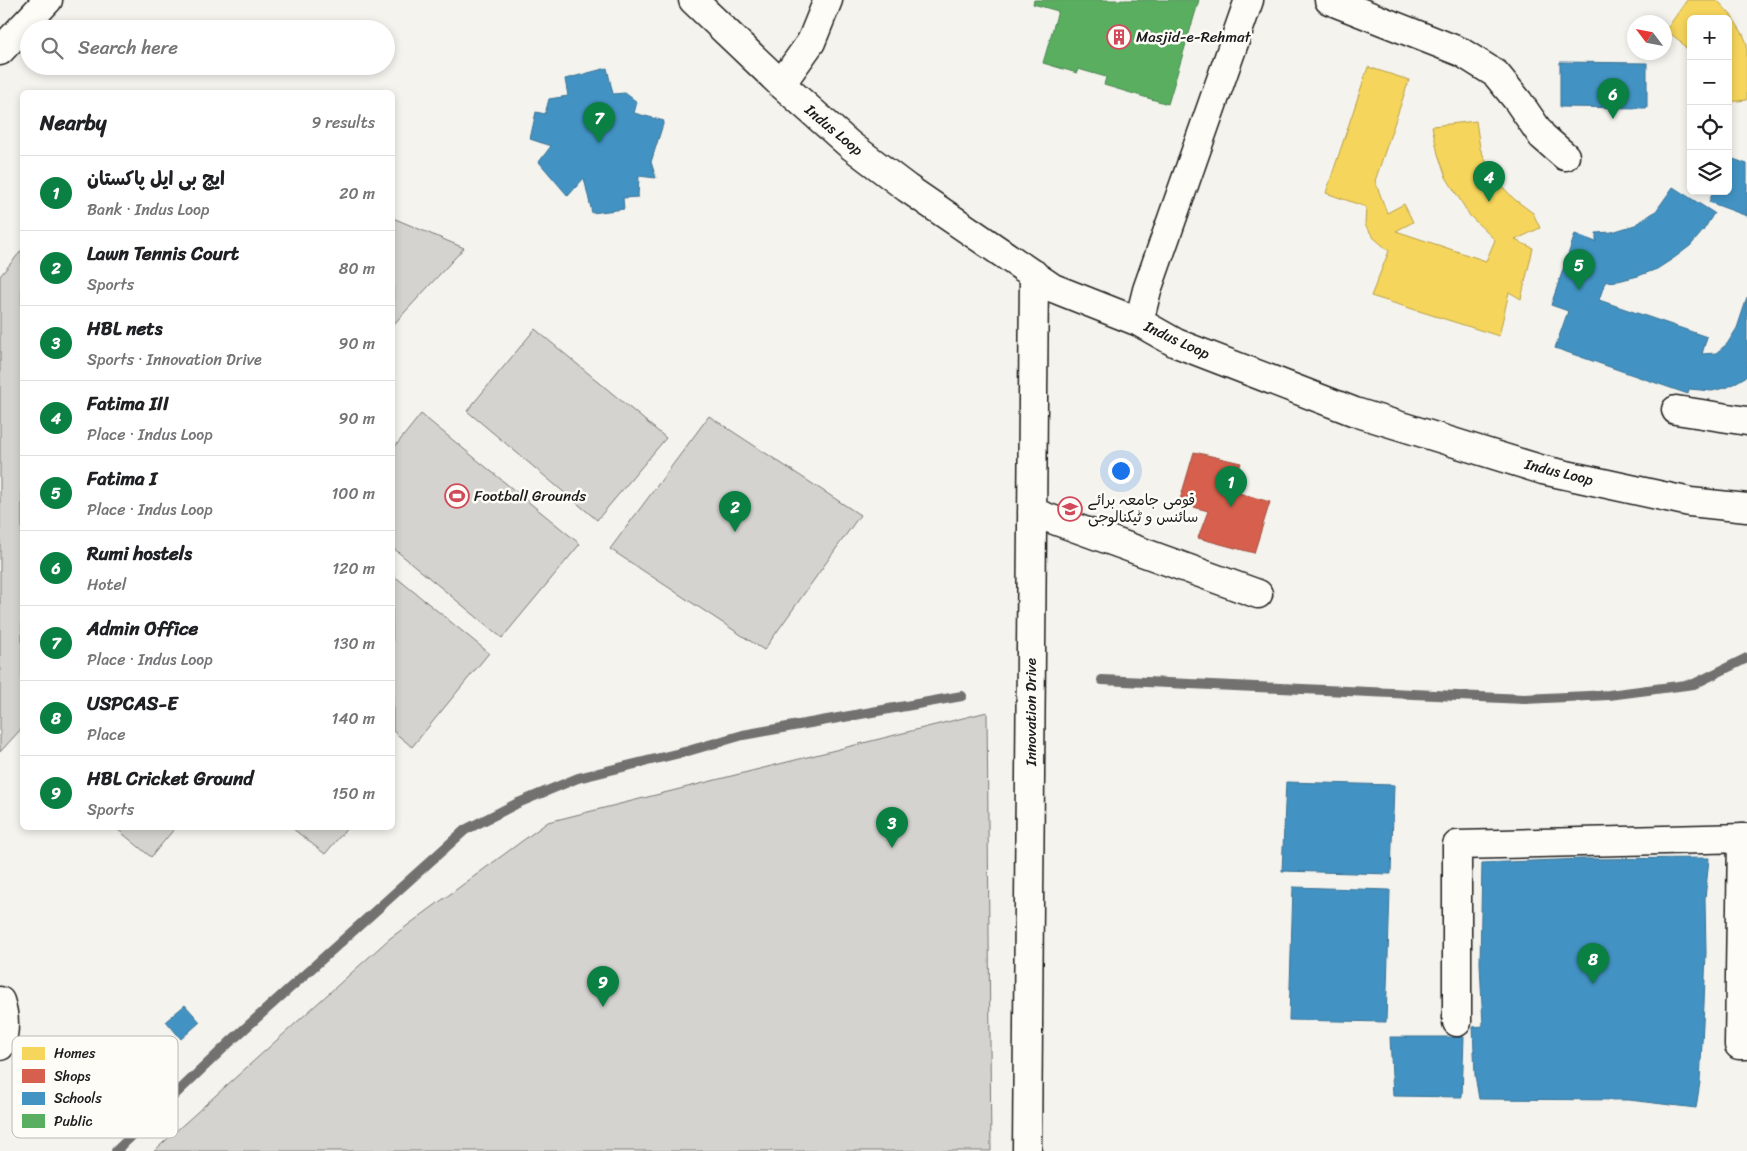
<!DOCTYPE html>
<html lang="en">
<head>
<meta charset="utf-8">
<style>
	:root { --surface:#fff; --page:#f2f2f2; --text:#202124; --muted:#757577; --line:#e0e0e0; --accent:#0b8043 }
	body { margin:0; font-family:Sriracha,"Playpen Sans Arabic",sans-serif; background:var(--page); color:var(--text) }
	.controls { position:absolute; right:15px; top:15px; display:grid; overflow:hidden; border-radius:8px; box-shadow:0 2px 8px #0003 }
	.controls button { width:45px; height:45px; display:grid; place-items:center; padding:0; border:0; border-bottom:1px solid var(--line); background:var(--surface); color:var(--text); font:25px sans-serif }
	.compass { position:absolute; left:1627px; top:15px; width:45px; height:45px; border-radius:50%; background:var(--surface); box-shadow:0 2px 8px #0003; rotate:302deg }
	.you { position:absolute; left:1120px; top:470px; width:18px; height:18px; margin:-12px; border:4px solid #fff; border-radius:50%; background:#1a73e8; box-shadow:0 0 0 8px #1a73e833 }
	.badge { display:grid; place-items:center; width:32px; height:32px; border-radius:50%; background:var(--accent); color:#fff; font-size:16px; font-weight:700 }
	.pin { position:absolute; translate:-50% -41px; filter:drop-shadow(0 1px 2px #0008) }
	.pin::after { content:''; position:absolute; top:26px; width:18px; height:15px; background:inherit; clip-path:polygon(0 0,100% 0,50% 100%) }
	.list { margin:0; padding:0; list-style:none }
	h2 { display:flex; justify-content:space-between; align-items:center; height:65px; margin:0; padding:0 20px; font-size:21px }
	h2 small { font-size:16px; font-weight:400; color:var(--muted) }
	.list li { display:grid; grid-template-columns:32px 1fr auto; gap:15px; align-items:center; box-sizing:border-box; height:75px; padding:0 20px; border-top:1px solid var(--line) }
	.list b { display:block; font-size:19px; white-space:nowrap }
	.list p { margin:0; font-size:16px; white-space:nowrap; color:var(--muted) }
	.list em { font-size:16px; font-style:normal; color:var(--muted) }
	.icon { flex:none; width:28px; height:28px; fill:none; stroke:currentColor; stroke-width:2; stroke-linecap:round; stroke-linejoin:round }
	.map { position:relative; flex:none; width:1747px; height:1151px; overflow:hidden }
	.search { position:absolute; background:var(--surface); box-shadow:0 2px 8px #0003; left:20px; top:20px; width:375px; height:55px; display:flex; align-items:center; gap:12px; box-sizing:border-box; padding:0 18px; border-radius:28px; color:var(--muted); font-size:19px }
	.panel { position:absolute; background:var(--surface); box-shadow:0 2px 8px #0003; left:20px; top:90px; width:375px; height:740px; border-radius:8px }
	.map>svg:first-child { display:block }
</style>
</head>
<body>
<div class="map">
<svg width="1747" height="1151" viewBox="0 0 1747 1151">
	<rect width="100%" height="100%" fill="#f4f3ee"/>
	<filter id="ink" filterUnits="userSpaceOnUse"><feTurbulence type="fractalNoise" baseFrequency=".02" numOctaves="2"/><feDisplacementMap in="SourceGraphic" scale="10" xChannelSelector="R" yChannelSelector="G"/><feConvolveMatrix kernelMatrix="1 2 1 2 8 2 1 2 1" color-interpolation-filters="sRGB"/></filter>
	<g filter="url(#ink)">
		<!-- green -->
		<path fill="#d4d3cf" stroke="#787876" d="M393 218 464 248 393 325Z
			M22 250V728L0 752V276Z
			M535 329 666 438 597 520 467 411Z
			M421 414 580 544 502 638 393 548V449Z
			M709 416 860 515 764 650 610 549Z
			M392 574 489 653 412 747 393 731Z
			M987 712 991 1151H154L389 939 548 822Z
			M118 828H175L151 857 117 829Z
			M292 828H347L325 854Z"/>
		<!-- homes -->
		<path fill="#f6d55c" stroke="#b59e49" d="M1687 0H1717L1731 15 1743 34 1747 44V100L1728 102V19H1691V54L1680 41 1666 30Z
			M1368 67 1409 80 1375 181 1387 213 1404 204 1413 222 1396 231 1486 261 1495 240 1470 216 1446 177 1438 154 1432 126 1476 121 1480 148 1489 168 1501 185 1514 199 1533 213 1540 228 1515 240 1533 248 1521 299 1509 292 1499 336 1371 296 1389 251 1374 238 1365 225 1366 207 1326 193Z"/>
		<!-- shops -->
		<path fill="#d6604d" stroke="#9e4c3e" d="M1194 452 1241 463 1232 491 1270 502 1254 553 1198 538 1208 511 1179 503Z"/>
		<!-- schools -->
		<path fill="#4393c3" stroke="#376f91" d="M1560 62 1647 63V108L1560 107Z
			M607 68 613 94 625 93 637 102 634 113 664 121 651 162 656 178 639 176 638 197 623 198 624 209 592 213 584 178 568 196 539 162 551 146 530 139 536 112 545 114 549 99 568 96 565 79Z
			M1728 157 1747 164V216L1709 202 1713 191H1728Z
			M1673 187 1714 213 1703 231 1690 246 1674 258 1657 269 1638 276 1618 281 1605 282 1599 300 1707 337 1702 354 1716 353 1727 344 1737 328 1747 298V376L1728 387 1712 391 1689 389 1688 394 1555 348 1568 311 1551 305 1575 234 1596 242V233L1612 232 1635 225 1656 211Z
			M1286 782 1394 785 1391 874 1282 871Z
			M1709 858 1705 899 1706 952 1704 1004 1700 1082 1696 1108 1629 1100 1479 1099 1475 1075 1473 1027 1483 1026 1480 963 1482 863 1583 859Z
			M1293 887 1390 890 1386 1022 1289 1020Z
			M185 1005 200 1022 181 1039 166 1021Z
			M1390 1037H1464L1462 1097 1393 1096Z"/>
		<!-- public -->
		<path fill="#5aae61" stroke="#47824c" d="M1034 0H1199L1168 104 1104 85 1106 77 1078 69 1077 73 1043 63 1058 11 1033 4Z"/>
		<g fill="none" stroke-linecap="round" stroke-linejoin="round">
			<!-- stream -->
			<path stroke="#72716f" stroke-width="10" d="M1102 680 1524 699 1609 695 1694 684 1747 658
				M116 1151 230 1042 465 830 518 803 578 778 688 751 743 735 962 696"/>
			<!-- minor casing -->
			<g stroke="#1c1c1c" stroke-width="31">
				<path id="minor" d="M693 0 781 84 850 145 907 188 1053 288 1139 322 1176 343 1355 412 1543 470 1690 502 1747 508
					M1329 0 1461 52 1496 74 1518 101 1542 136 1565 156
					M0 51 48 0
					M781 84 811 42 828 0
					M1139 322 1147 290 1249 0
					M1676 410 1747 421
					M1032 512 1258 594
					M1742 838 1739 1045H1747
					M0 1001C5 1016 6 1030 0 1046
					M1457 1022V845L1747 838
					M1027 1151 1034 274"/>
			</g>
			<!-- minor -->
			<use href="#minor" stroke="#fdfcf7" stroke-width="28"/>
		</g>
	</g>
	<!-- icons -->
	<defs>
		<g id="building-ring" transform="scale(1.25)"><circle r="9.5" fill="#fdfcf7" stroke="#d1495b" stroke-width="1.5"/><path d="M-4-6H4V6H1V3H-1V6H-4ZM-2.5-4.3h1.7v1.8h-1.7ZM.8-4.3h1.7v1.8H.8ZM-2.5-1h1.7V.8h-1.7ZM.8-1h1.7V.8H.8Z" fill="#d1495b"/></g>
		<g id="stadium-ring" transform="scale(1.25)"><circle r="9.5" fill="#fdfcf7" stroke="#d1495b" stroke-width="1.5"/><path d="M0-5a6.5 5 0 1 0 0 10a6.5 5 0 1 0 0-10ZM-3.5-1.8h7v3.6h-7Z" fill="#d1495b"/></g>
		<g id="university-ring" transform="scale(1.25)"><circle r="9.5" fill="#fdfcf7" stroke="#d1495b" stroke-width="1.5"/><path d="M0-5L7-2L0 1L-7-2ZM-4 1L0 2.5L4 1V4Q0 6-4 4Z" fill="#d1495b"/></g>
	</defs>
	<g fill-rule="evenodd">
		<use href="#building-ring" x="1119" y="37"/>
		<use href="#stadium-ring" x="457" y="496"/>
		<use href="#university-ring" x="1070" y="509"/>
	</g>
	<g text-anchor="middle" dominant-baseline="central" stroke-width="5" stroke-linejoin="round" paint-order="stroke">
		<!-- poi labels -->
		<g font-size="15" fill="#1c1c1c" stroke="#fdfcf7" text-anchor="start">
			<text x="1136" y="37">Masjid-e-Rehmat</text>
			<text x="474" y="496">Football Grounds</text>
			<text x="1088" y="500">قومی جامعہ برائے<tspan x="1088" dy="17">سائنس و ٹیکنالوجی</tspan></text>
		</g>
		<!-- street labels -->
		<g font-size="15" fill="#1c1c1c" stroke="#fdfcf7">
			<text transform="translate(834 130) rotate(40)">Indus Loop</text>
			<text transform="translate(1177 340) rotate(25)">Indus Loop</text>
			<text transform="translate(1559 472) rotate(14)">Indus Loop</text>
			<text transform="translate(1031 712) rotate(-90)">Innovation Drive</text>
		</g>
	</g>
	<!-- legend -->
	<rect x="12" y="1036" width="166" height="102" rx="8" fill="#fdfcf7" stroke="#bab9b5" stroke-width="1"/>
	<rect x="22" y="1047" width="23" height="13" fill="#f6d55c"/>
	<rect x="22" y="1069" width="23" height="14" fill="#d6604d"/>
	<rect x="22" y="1092" width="23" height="13" fill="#4393c3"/>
	<rect x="22" y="1114" width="23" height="14" fill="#5aae61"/>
	<g font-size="14" fill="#1c1c1c">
		<text x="54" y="1058">Homes</text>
		<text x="54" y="1081">Shops</text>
		<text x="54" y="1103">Schools</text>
		<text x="54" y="1126">Public</text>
	</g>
</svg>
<div class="controls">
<button>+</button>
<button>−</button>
<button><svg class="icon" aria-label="locate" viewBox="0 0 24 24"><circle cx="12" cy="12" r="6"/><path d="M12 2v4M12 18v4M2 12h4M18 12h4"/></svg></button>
<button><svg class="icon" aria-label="layers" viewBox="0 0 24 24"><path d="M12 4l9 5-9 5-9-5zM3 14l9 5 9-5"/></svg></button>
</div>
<svg class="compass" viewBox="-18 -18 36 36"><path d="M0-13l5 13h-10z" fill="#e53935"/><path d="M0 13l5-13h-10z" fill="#757577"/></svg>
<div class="you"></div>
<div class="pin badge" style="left:1231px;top:507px">1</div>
<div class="pin badge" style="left:735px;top:532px">2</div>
<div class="pin badge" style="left:892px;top:848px">3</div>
<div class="pin badge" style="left:1489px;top:202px">4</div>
<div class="pin badge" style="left:1579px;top:290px">5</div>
<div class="pin badge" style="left:1613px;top:119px">6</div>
<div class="pin badge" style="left:599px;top:143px">7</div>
<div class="pin badge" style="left:1593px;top:984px">8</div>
<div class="pin badge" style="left:603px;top:1007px">9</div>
<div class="search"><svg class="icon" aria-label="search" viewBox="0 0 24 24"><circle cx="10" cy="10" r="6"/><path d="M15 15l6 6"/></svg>Search here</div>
<section class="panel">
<h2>Nearby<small>9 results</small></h2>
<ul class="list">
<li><span class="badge">1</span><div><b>ایچ بی ایل پاکستان</b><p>Bank · Indus Loop</p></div><em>20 m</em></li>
<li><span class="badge">2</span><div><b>Lawn Tennis Court</b><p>Sports</p></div><em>80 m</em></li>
<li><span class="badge">3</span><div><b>HBL nets</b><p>Sports · Innovation Drive</p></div><em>90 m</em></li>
<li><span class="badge">4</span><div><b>Fatima III</b><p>Place · Indus Loop</p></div><em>90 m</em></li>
<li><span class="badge">5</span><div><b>Fatima I</b><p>Place · Indus Loop</p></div><em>100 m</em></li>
<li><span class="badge">6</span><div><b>Rumi hostels</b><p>Hotel</p></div><em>120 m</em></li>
<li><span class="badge">7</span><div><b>Admin Office</b><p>Place · Indus Loop</p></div><em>130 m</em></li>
<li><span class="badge">8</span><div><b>USPCAS-E</b><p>Place</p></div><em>140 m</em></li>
<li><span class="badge">9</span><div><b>HBL Cricket Ground</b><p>Sports</p></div><em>150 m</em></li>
</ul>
</section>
</div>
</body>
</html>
